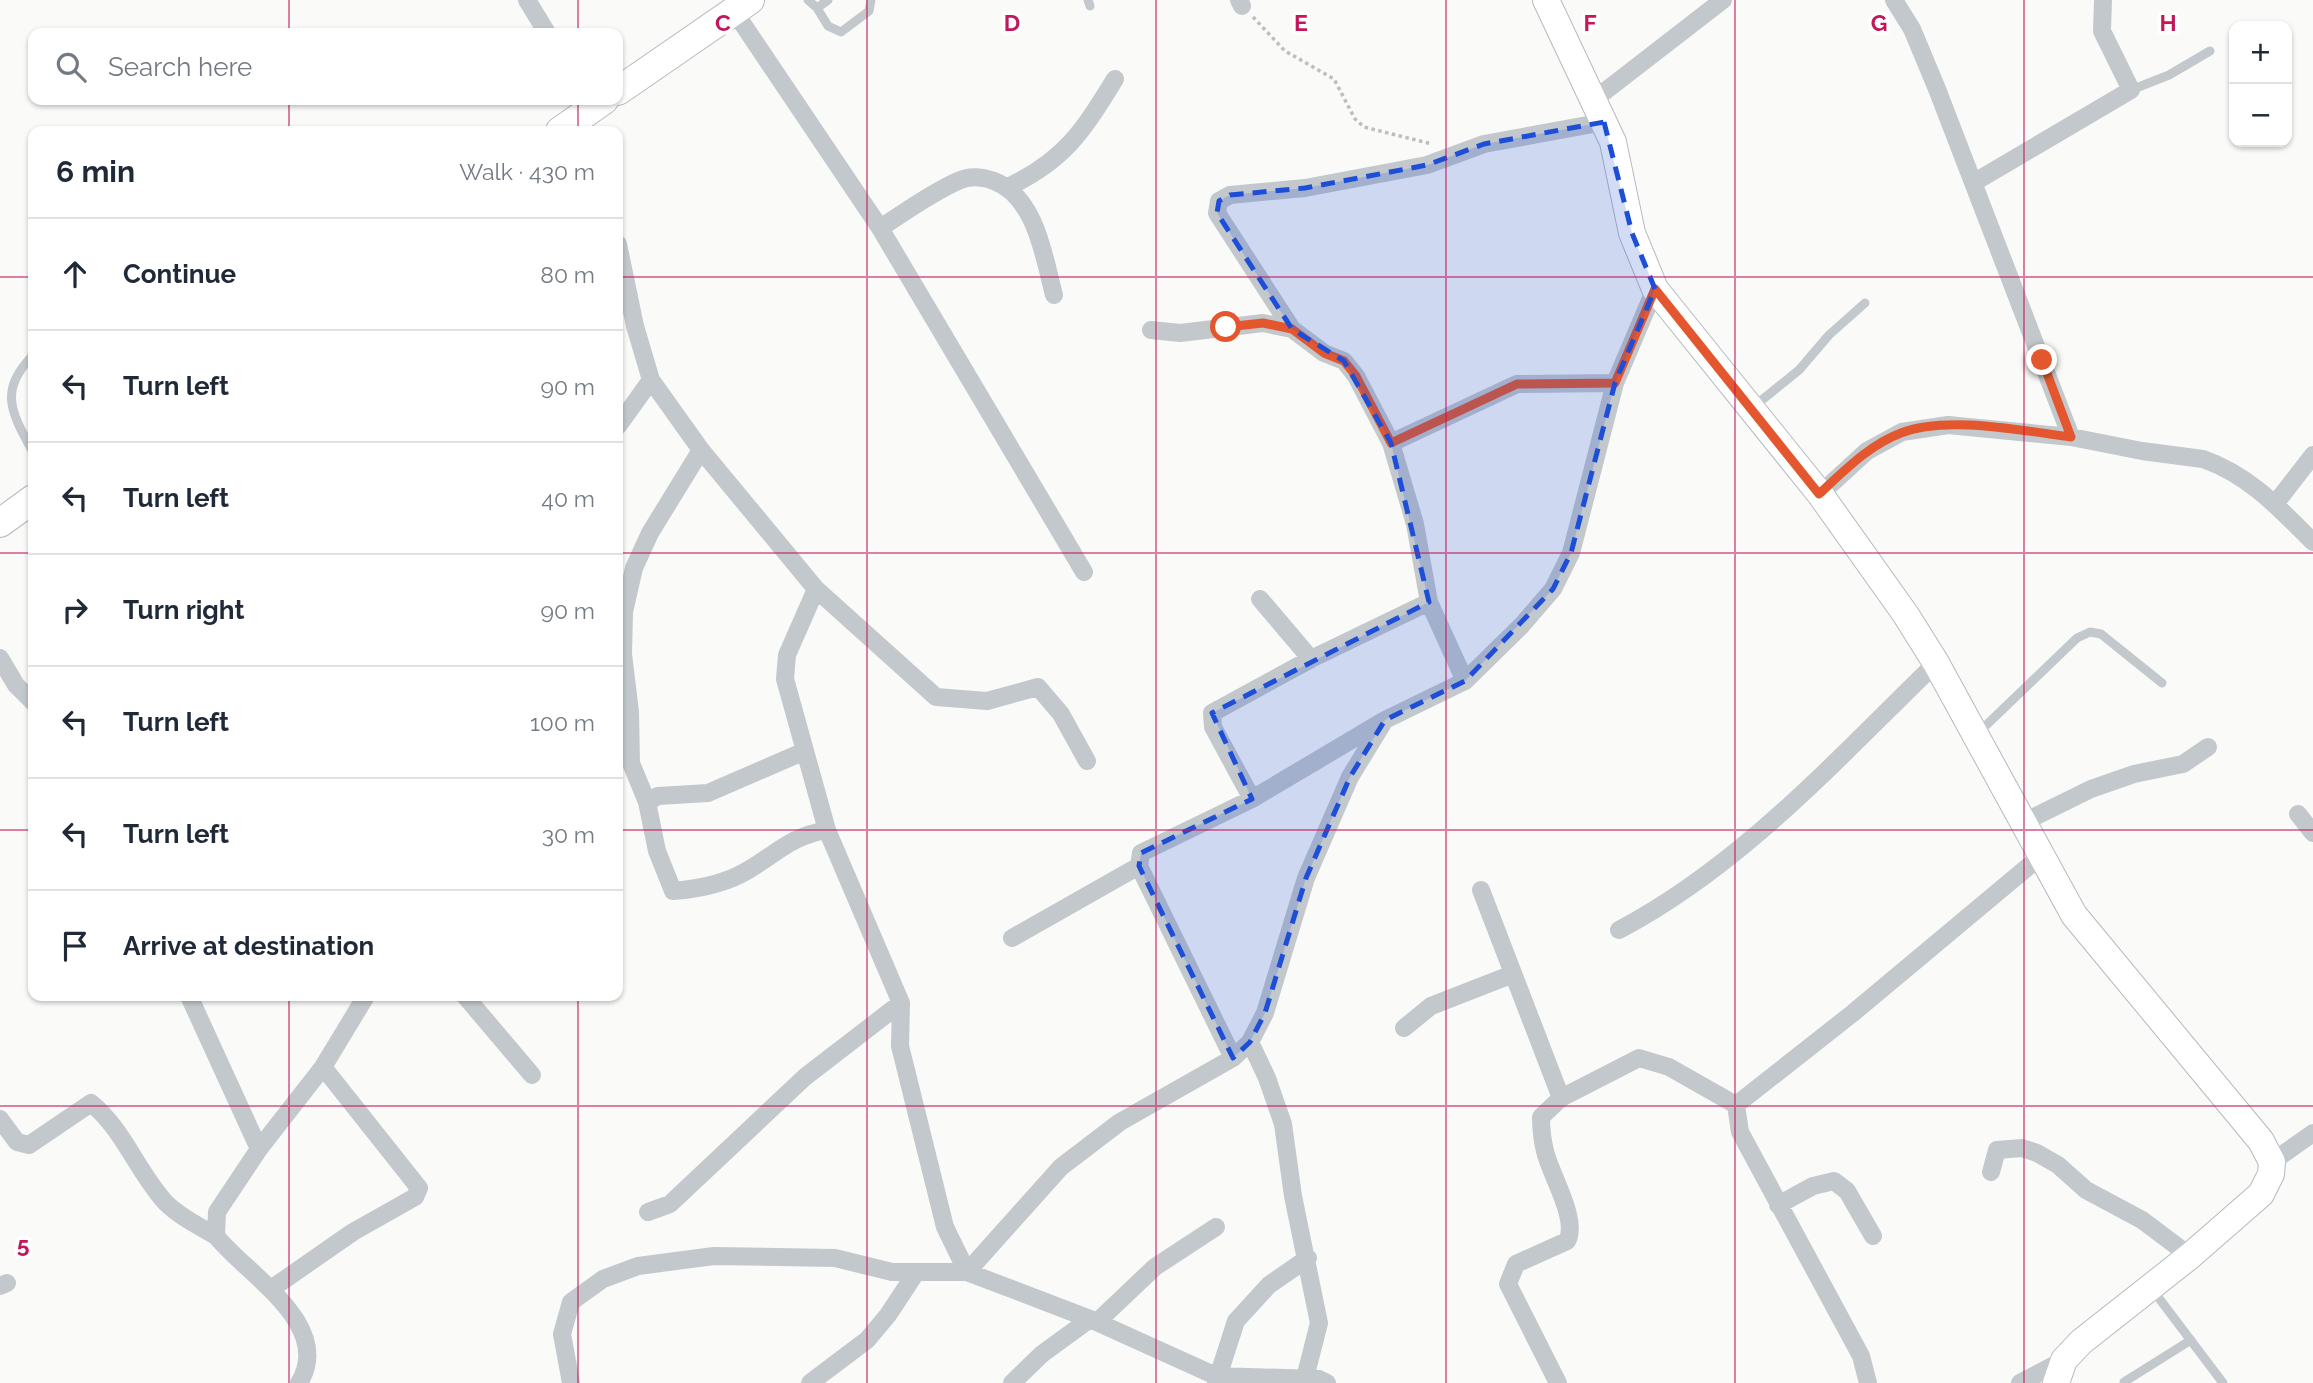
<!DOCTYPE html>
<html lang="en">
<head>
<meta charset="utf-8">
<style>
	:root { --surface:#fff; --page:#f2f2f3; --text:#1f2937; --muted:#747a83; --line:#e0e1e3 }
	body { margin:0; font-family:Raleway,sans-serif; background:var(--page); color:var(--text) }
	.controls { position:absolute; right:21px; top:21px; display:grid; overflow:hidden; border-radius:14px; box-shadow:0 2px 5px #0004 }
	.controls button { width:63px; height:63px; display:grid; place-items:center; padding:0; border:0; border-bottom:2px solid var(--line); background:var(--surface); color:var(--text); font:35px sans-serif }
	.stop { position:absolute; width:21px; height:21px; margin:-16px; border:5px solid #e4572e; border-radius:50%; background:#fff }
	.stop.end { background:#e4572e; border-color:#fff; box-shadow:0 2px 7px #0008 }
	.list { margin:0; padding:0; list-style:none }
	h2 { display:flex; justify-content:space-between; align-items:center; height:91px; margin:0; padding:0 28px; font-size:30px }
	h2 small { font-size:23px; font-weight:400; color:var(--muted) }
	.list li { display:grid; grid-template-columns:46px 1fr auto; gap:21px; align-items:center; box-sizing:border-box; height:112px; padding:0 28px; border-top:2px solid var(--line) }
	.list b { display:block; font-size:26px; white-space:nowrap }
	.list em { font-size:23px; font-style:normal; color:var(--muted) }
	.icon { flex:none; width:38px; height:38px; fill:none; stroke:currentColor; stroke-width:2; stroke-linecap:round; stroke-linejoin:round }
	.map { position:relative; flex:none; width:2313px; height:1383px; overflow:hidden }
	.search { position:absolute; background:var(--surface); box-shadow:0 2px 5px #0004; left:28px; top:28px; width:595px; height:77px; display:flex; align-items:center; gap:18px; box-sizing:border-box; padding:0 24px; border-radius:14px; color:var(--muted); font-size:26px }
	.panel { position:absolute; background:var(--surface); box-shadow:0 2px 5px #0004; left:28px; top:126px; width:595px; height:875px; border-radius:14px }
	.map>svg:first-child { display:block }
</style>
</head>
<body>
<div class="map">
<svg width="2313" height="1383" viewBox="0 0 2313 1383">
	<rect width="100%" height="100%" fill="#fafaf8"/>
	<g fill="none" stroke-linecap="round" stroke-linejoin="round">
		<!-- secondary casing -->
		<g stroke="#b3babf" stroke-width="28">
			<path id="secondary" d="M1546 0 1613 142 1632 233 1655 289 1820 494 1906 615 1936 663 2074 915 2261 1141 2272 1162 2271 1174 2261 1194 2190 1256 2081 1342 2064 1360 2056 1383"/>
		</g>
		<!-- primary casing -->
		<g stroke="#b5babe" stroke-width="30">
			<path id="primary" d="M618 91 750 0
				M560 131 604 100
				M0 523 33 499"/>
		</g>
		<!-- path -->
		<path stroke="#bbbfc2" stroke-width="3.5" stroke-dasharray="3.5 3.5" stroke-linecap="butt" d="M1253 17 1285 51 1334 79 1355 119 1364 127 1432 144"/>
		<!-- lane -->
		<path stroke="#c3c8cc" stroke-width="9" d="M808 0 817 8 828 0
			M1088 0 1090 6
			M817 8 828 26 841 32 869 11 871 0
			M2131 90 2169 75 2210 51
			M33 355C0 390 9 409 33 452
			M1752 408 1799 370 1829 335 1865 303
			M1977 734 2077 638 2090 632 2101 634 2162 683
			M2152 1289 2223 1383
			M2124 1382 2191 1340"/>
		<!-- street -->
		<path stroke="#c3c8cc" stroke-width="18" d="M527 0 547 33
			M1239 0 1242 6
			M1894 0 1912 29 1937 89 2071 437
			M734 11 880 228 1084 572
			M1595 99 1723 0
			M1973 183 2131 90 2102 31 2103 0
			M1008 187C1065 160 1083 131 1115 79
			M880 228C905 212 931 193 958 181 970 175 983 177 994 181 1036 197 1044 257 1054 295
			M618 244 635 326 651 380 701 450 816 589 936 697 987 701 1038 687 1061 714 1087 761
			M1292 329 1217 213 1219 201 1230 195 1305 188 1427 165 1484 144 1604 122
			M1151 330 1180 333 1263 323 1292 329 1324 353 1344 361 1356 376 1391 443 1415 524 1429 602 1465 681
			M618 426 651 380
			M1391 443 1517 384 1615 383
			M701 450 650 533 634 568 624 612 623 654 630 712 631 763 647 802 657 851 673 891C700 889 726 884 750 869 778 852 792 836 827 830
			M1820 494 1867 451 1902 432 1948 425 2071 437 2142 451 2203 459C2249 475 2279 508 2313 542
			M2275 504 2313 455
			M816 589 787 655 785 679 827 830 901 1003 900 1046 945 1227 967 1272
			M0 658 16 685 33 702
			M1311 659 1429 602
			M1252 799 1213 727 1212 713 1311 659 1260 599
			M647 802 658 796 708 793 805 751
			M2298 814 2313 833
			M2024 822 2091 789 2134 774 2183 764 2208 747
			M1481 890 1561 1098 1541 1117C1541 1128 1542 1139 1545 1151 1550 1174 1579 1220 1567 1241L1516 1264 1508 1284 1558 1383
			M1619 930C1742 865 1837 759 1936 663
			M1012 938 1139 866
			M189 996 259 1149
			M465 996 532 1075
			M1404 1028 1431 1006 1513 974
			M1250 1042 1267 1078 1283 1124 1293 1196 1319 1323 1305 1378
			M1233 1058 1139 866 1141 853 1252 799 1385 720 1465 681 1522 625 1553 589 1571 553 1615 383 1655 289
			M1561 1098 1639 1058 1669 1067 1736 1105
			M1736 1105 1853 1013 2042 855
			M1736 1105 1740 1132 1861 1356 1868 1383
			M0 1119 17 1142 29 1145 91 1103C124 1130 138 1173 166 1203 180 1217 199 1226 216 1236
			M2272 1162 2313 1133
			M1991 1172 1997 1150 2022 1148 2037 1153 2058 1165 2086 1190 2142 1220 2190 1256
			M1778 1205 1813 1186 1834 1181 1847 1191 1873 1236
			M648 1212 670 1204 805 1077 901 1003
			M967 1272 1061 1167 1120 1122 1233 1058 1250 1042 1265 1013 1306 878 1350 777 1383 723
			M0 1286 7 1283
			M271 1289 353 1232 415 1197 419 1188 323 1067
			M1097 1322 1155 1267 1216 1227
			M299 1383C335 1325 246 1274 216 1236L217 1212 259 1149 323 1067 366 996
			M571 1383 562 1334 571 1302 603 1279 638 1266 714 1256 835 1258 892 1272H967L1090 1319 1216 1376 1319 1379 1327 1383
			M810 1383 867 1340 888 1315 915 1274
			M1012 1383 1042 1354 1090 1319
			M1216 1383 1236 1321 1269 1285 1308 1258
			M2020 1383 2064 1360"/>
		<!-- secondary -->
		<use href="#secondary" stroke="#fff" stroke-width="26"/>
		<!-- primary -->
		<use href="#primary" stroke="#fff" stroke-width="28"/>
	</g>
	<g fill="none" stroke-linecap="round" stroke-linejoin="round">
		<!-- route -->
		<path stroke="#e4572e" stroke-width="9" d="M1226 327 1263 323 1292 329 1324 353 1344 361 1356 376 1391 443 1517 384 1615 383 1655 289 1819 494C1844 471 1869 445 1901 433 1946 415 2023 431 2071 437L2042 360"/>
	</g>
	<!-- marked area -->
	<path fill="#1d4ed8" fill-opacity="0.2" stroke="#1d4ed8" stroke-width="5" stroke-dasharray="14 9" stroke-linejoin="round" d="M1604 122 1632 233 1655 289 1615 383 1571 553 1553 589 1465 681 1385 720 1350 777 1306 878 1265 1013 1250 1042 1233 1058 1139 866 1141 853 1252 799 1212 713 1429 602 1391 443 1344 361 1292 329 1217 213 1219 201 1230 195 1305 188 1427 165 1484 144Z"/>
	<!-- grid -->
	<path fill="none" stroke="#c2185b" stroke-width="2" stroke-opacity="0.55" d="M289 0V33M578 0V33M867 0V1383M1156 0V1383M1446 0V1383M1735 0V1383M2024 0V1383M289 100V131M578 100V131M0 277H33M618 277H2313M0 553H33M618 553H2313M0 830H33M618 830H2313M289 996V1383M578 996V1383M0 1106H2313"/>
	<g font-size="23" text-anchor="middle" font-weight="bold" fill="#c2185b" stroke="#fff" stroke-width="7" stroke-linejoin="round" paint-order="stroke">
		<text x="723" y="31">C</text>
		<text x="1012" y="31">D</text>
		<text x="1301" y="31">E</text>
		<text x="1590" y="31">F</text>
		<text x="1879" y="31">G</text>
		<text x="2168" y="31">H</text>
		<text x="23" y="1253">5</text>
	</g>
</svg>
<div class="controls">
<button>+</button>
<button>−</button>
</div>
<div class="stop" style="left:1226px;top:327px"></div>
<div class="stop end" style="left:2042px;top:360px"></div>
<div class="search"><svg class="icon" aria-label="search" viewBox="0 0 24 24"><circle cx="10" cy="10" r="6"/><path d="M15 15l6 6"/></svg>Search here</div>
<section class="panel">
<h2>6 min<small>Walk · 430 m</small></h2>
<ul class="list">
<li><svg class="icon" aria-label="ahead" viewBox="0 0 24 24"><path d="M12 20V5M6 11l6-6 6 6"/></svg><div><b>Continue</b></div><em>80 m</em></li>
<li><svg class="icon" aria-label="left" viewBox="0 0 24 24"><path d="M17 20v-9H6M10 6l-5 5 5 5"/></svg><div><b>Turn left</b></div><em>90 m</em></li>
<li><svg class="icon" aria-label="left" viewBox="0 0 24 24"><path d="M17 20v-9H6M10 6l-5 5 5 5"/></svg><div><b>Turn left</b></div><em>40 m</em></li>
<li><svg class="icon" aria-label="right" viewBox="0 0 24 24"><path d="M7 20v-9h11M14 6l5 5-5 5"/></svg><div><b>Turn right</b></div><em>90 m</em></li>
<li><svg class="icon" aria-label="left" viewBox="0 0 24 24"><path d="M17 20v-9H6M10 6l-5 5 5 5"/></svg><div><b>Turn left</b></div><em>100 m</em></li>
<li><svg class="icon" aria-label="left" viewBox="0 0 24 24"><path d="M17 20v-9H6M10 6l-5 5 5 5"/></svg><div><b>Turn left</b></div><em>30 m</em></li>
<li><svg class="icon" aria-label="arrive" viewBox="0 0 24 24"><path d="M6 21V4h12l-3 4 3 4H6"/></svg><div><b>Arrive at destination</b></div></li>
</ul>
</section>
</div>
</body>
</html>
